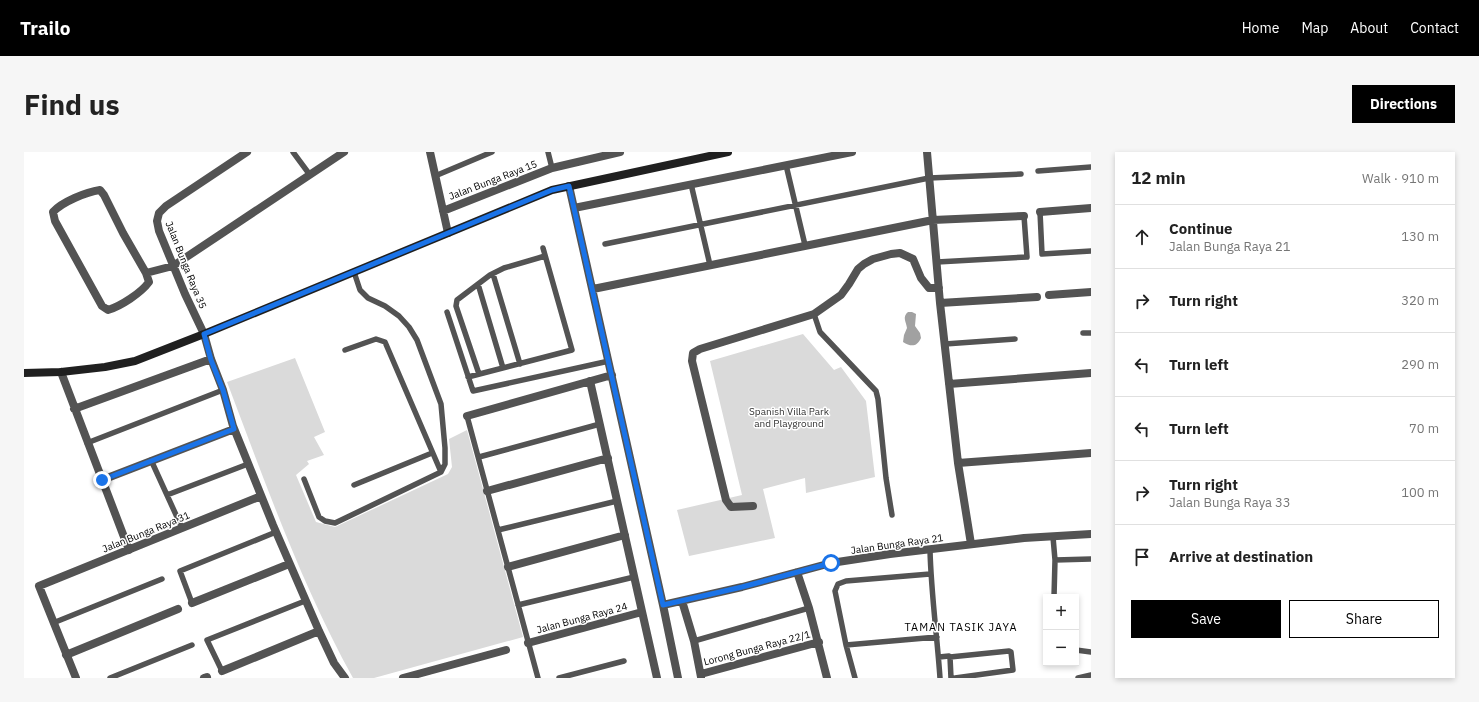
<!DOCTYPE html>
<html lang="en">
<head>
<meta charset="utf-8">
<style>
	:root { --surface:#fff; --page:#f6f6f6; --text:#222; --muted:#767676; --line:#e0e0e0; --accent:#000 }
	body { margin:0; font-family:"IBM Plex Sans",sans-serif; background:var(--page); color:var(--text) }
	.controls { position:absolute; right:12px; bottom:12px; display:grid; overflow:hidden; border-radius:0px; box-shadow:0 2px 6px #0003 }
	.controls button { width:36px; height:36px; display:grid; place-items:center; padding:0; border:0; border-bottom:1px solid var(--line); background:var(--surface); color:var(--text); font:20px sans-serif }
	.stop { position:absolute; width:12px; height:12px; margin:-9px; border:3px solid #1a73e8; border-radius:50%; background:#fff }
	.stop.end { background:#1a73e8; border-color:#fff; box-shadow:0 1px 4px #0008 }
	.list { margin:0; padding:0; list-style:none }
	h2 { display:flex; justify-content:space-between; align-items:center; height:52px; margin:0; padding:0 16px; font-size:17px }
	h2 small { font-size:13px; font-weight:400; color:var(--muted) }
	.list li { display:grid; grid-template-columns:26px 1fr auto; gap:12px; align-items:center; box-sizing:border-box; height:64px; padding:0 16px; border-top:1px solid var(--line) }
	.list b { display:block; font-size:15px; white-space:nowrap }
	.list p { margin:0; font-size:13px; white-space:nowrap; color:var(--muted) }
	.list em { font-size:13px; font-style:normal; color:var(--muted) }
	.actions { display:flex; gap:8px; padding:12px 16px }
	.actions a { flex:1; padding:9px 0; border:1px solid var(--accent); border-radius:0px; text-align:center; font-size:14px; color:var(--accent) }
	.actions .main { background:var(--accent); color:#fff }
	.icon { flex:none; width:22px; height:22px; fill:none; stroke:currentColor; stroke-width:2; stroke-linecap:round; stroke-linejoin:round }
	.map { position:relative; flex:none; width:1067px; height:526px; overflow:hidden; border-radius:0px }
	header { display:flex; align-items:center; gap:24px; box-sizing:border-box; height:56px; padding:0 20px; background:var(--accent); color:#fff }
	header strong { font-size:19px }
	nav { display:flex; gap:22px; margin-inline-start:auto; font-size:14px }
	.intro { display:flex; align-items:center; justify-content:space-between; box-sizing:border-box; height:96px; padding:0 24px }
	h1 { margin:0; font-size:28px }
	.button { padding:10px 18px; border-radius:0px; background:var(--accent); color:#fff; font-size:14px; font-weight:700 }
	main { display:flex; gap:24px; padding:0 24px }
	aside { flex:1; background:var(--surface); border-radius:0px; box-shadow:0 2px 6px #0003 }
	.map>svg:first-child { display:block }
</style>
</head>
<body>
<header>
<strong>Trailo</strong>
<nav><a>Home</a><a>Map</a><a>About</a><a>Contact</a></nav>
</header>
<div class="intro"><h1>Find us</h1><a class="button">Directions</a></div>
<main>
<div class="map">
<svg width="1067" height="526" viewBox="0 0 1067 526">
	<rect width="100%" height="100%" fill="#fff"/>
	<!-- green -->
	<path fill="#dadada" d="M779 182 810 218 817 215 842 249 851 325 782 341 781 326 739 337 751 386 665 404 653 358 718 343 686 209Z
		M271 206 301 280 290 285 300 303 283 309 285 312 272 323 292 370 311 375 424 322 428 315 425 287 443 278 499 485 350 526H329C277 432 241 330 203 230Z"/>
	<!-- water -->
	<path fill="#a1a1a1" d="M884 160H888L892 162 891 174 896 181 897 186C893 195 887 195 879 190L880 183 883 176C882 169 878 165 884 160Z"/>
	<g fill="none" stroke-linecap="round" stroke-linejoin="round">
		<!-- lane -->
		<path stroke="#535353" stroke-width="5.5" d="M269 0 286 23
			M524 0 528 16
			M762 13 781 93
			M1014 19 1067 15
			M411 24 468 0
			M667 32 686 113
			M1016 60 1018 102 1067 99
			M581 92 905 26 997 22
			M913 110 1003 105 1000 64
			M469 122 496 212
			M454 132 479 216
			M423 160 449 239 585 209
			M790 162 796 180 852 239 854 247 862 326 868 363
			M1059 181H1067
			M921 192 991 187
			M321 198 352 187 361 190 417 320
			M455 222 432 154 433 148 466 123 480 116 521 104
			M444 225 548 198 519 96
			M443 264 514 526
			M63 291 199 238
			M455 305 576 272
			M127 308 158 376
			M280 327 295 365 301 369 311 371 417 320 421 312V296L417 252 393 188 385 175 375 164 361 154 344 146 336 138 330 120
			M330 333 408 301
			M143 343 224 312
			M474 378 593 349
			M1029 385 1031 408 1030 445
			M906 398C907 440 913 483 916 526
			M1031 408 1067 407
			M168 451 156 419 252 380
			M494 453 610 425
			M29 471 138 427
			M670 489 785 456
			M822 493 913 485
			M1052 498 1067 500
			M915 505 925 504 926 505 927 526
			M926 505 985 499 987 500 989 518 931 526
			M198 519 183 488 281 449
			M86 526 168 493
			M535 526 600 509
			M831 526 822 493 811 439 814 432 822 429 906 422
			M1054 526 1067 523"/>
		<!-- street -->
		<path stroke="#535353" stroke-width="8" d="M223 0 142 54 135 61 133 69 135 79 161 142 180 182 187 207 199 238 209 274 249 373 295 479 310 511 321 526
			M406 0 424 81
			M903 0 916 151 934 311 947 392
			M545 34 639 453 654 526
			M550 56 828 0
			M419 59 528 16 596 0
			M1016 60 1067 56
			M122 121 125 130C117 141 97 154 84 158L78 154 31 69 29 60C38 50 62 40 76 38L80 43 99 81 122 121 149 114 320 0
			M569 137 909 68 1000 64
			M1025 143 1067 140
			M916 151 1013 145
			M37 220 105 398
			M566 229 633 526
			M925 232 1067 221
			M50 257 187 207
			M443 264 588 223
			M934 311 1067 301
			M78 328 210 277
			M463 339 584 306
			M729 354 707 355 702 348 668 209 669 201 676 197 790 162 817 143 825 132 834 117 840 112 849 107 867 102 876 101 889 107 897 126 905 136H915
			M484 415 601 383
			M773 420 785 456 803 526
			M658 449 670 489 677 525
			M168 451 265 412
			M639 453 718 435 807 411 866 402 1000 386 1067 382
			M504 491 618 460
			M42 503 154 457
			M198 519 295 479
			M677 522 795 490
			M52 526 15 434 237 344
			M180 526 183 525
			M379 526 482 498"/>
		<!-- secondary -->
		<path stroke="#202020" stroke-width="8" d="M0 221 37 220 81 215 111 209 180 182 528 38 704 0"/>
	</g>
	<g fill="none" stroke-linecap="round" stroke-linejoin="round">
		<!-- route -->
		<path stroke="#1a73e8" stroke-width="5" d="M78 328 210 277 199 238 187 208 180 182 528 38 545 34 639 453 718 435 807 411"/>
	</g>
	<g text-anchor="middle" dominant-baseline="central" stroke-width="3" stroke-linejoin="round" paint-order="stroke">
		<!-- street labels -->
		<g font-size="10" fill="#000" stroke="#fff">
			<text transform="translate(469 28) rotate(-21)">Jalan Bunga Raya 15</text>
			<text transform="translate(162 113) rotate(68)">Jalan Bunga Raya 35</text>
			<text transform="translate(122 380) rotate(-22)">Jalan Bunga Raya 31</text>
			<text transform="translate(873 392) rotate(-8)">Jalan Bunga Raya 21</text>
			<text transform="translate(558 466) rotate(-15)">Jalan Bunga Raya 24</text>
			<text transform="translate(733 496) rotate(-15)">Lorong Bunga Raya 22/1</text>
		</g>
		<!-- park labels -->
		<g font-size="10" fill="#313131" stroke="#fff">
			<text x="765" y="259">Spanish Villa Park<tspan x="765" dy="12">and Playground</tspan></text>
		</g>
		<!-- neighbourhood labels -->
		<g font-size="11" letter-spacing="1" fill="#000" stroke="#fff">
			<text x="937" y="475">TAMAN TASIK JAYA</text>
		</g>
	</g>
</svg>
<div class="controls">
<button>+</button>
<button>−</button>
</div>
<div class="stop" style="left:807px;top:411px"></div>
<div class="stop end" style="left:78px;top:328px"></div>
</div>
<aside>
<h2>12 min<small>Walk · 910 m</small></h2>
<ul class="list">
<li><svg class="icon" aria-label="ahead" viewBox="0 0 24 24"><path d="M12 20V5M6 11l6-6 6 6"/></svg><div><b>Continue</b><p>Jalan Bunga Raya 21</p></div><em>130 m</em></li>
<li><svg class="icon" aria-label="right" viewBox="0 0 24 24"><path d="M7 20v-9h11M14 6l5 5-5 5"/></svg><div><b>Turn right</b></div><em>320 m</em></li>
<li><svg class="icon" aria-label="left" viewBox="0 0 24 24"><path d="M17 20v-9H6M10 6l-5 5 5 5"/></svg><div><b>Turn left</b></div><em>290 m</em></li>
<li><svg class="icon" aria-label="left" viewBox="0 0 24 24"><path d="M17 20v-9H6M10 6l-5 5 5 5"/></svg><div><b>Turn left</b></div><em>70 m</em></li>
<li><svg class="icon" aria-label="right" viewBox="0 0 24 24"><path d="M7 20v-9h11M14 6l5 5-5 5"/></svg><div><b>Turn right</b><p>Jalan Bunga Raya 33</p></div><em>100 m</em></li>
<li><svg class="icon" aria-label="arrive" viewBox="0 0 24 24"><path d="M6 21V4h12l-3 4 3 4H6"/></svg><div><b>Arrive at destination</b></div></li>
</ul>
<div class="actions"><a class="main">Save</a><a>Share</a></div>
</aside>
</main>
</body>
</html>
